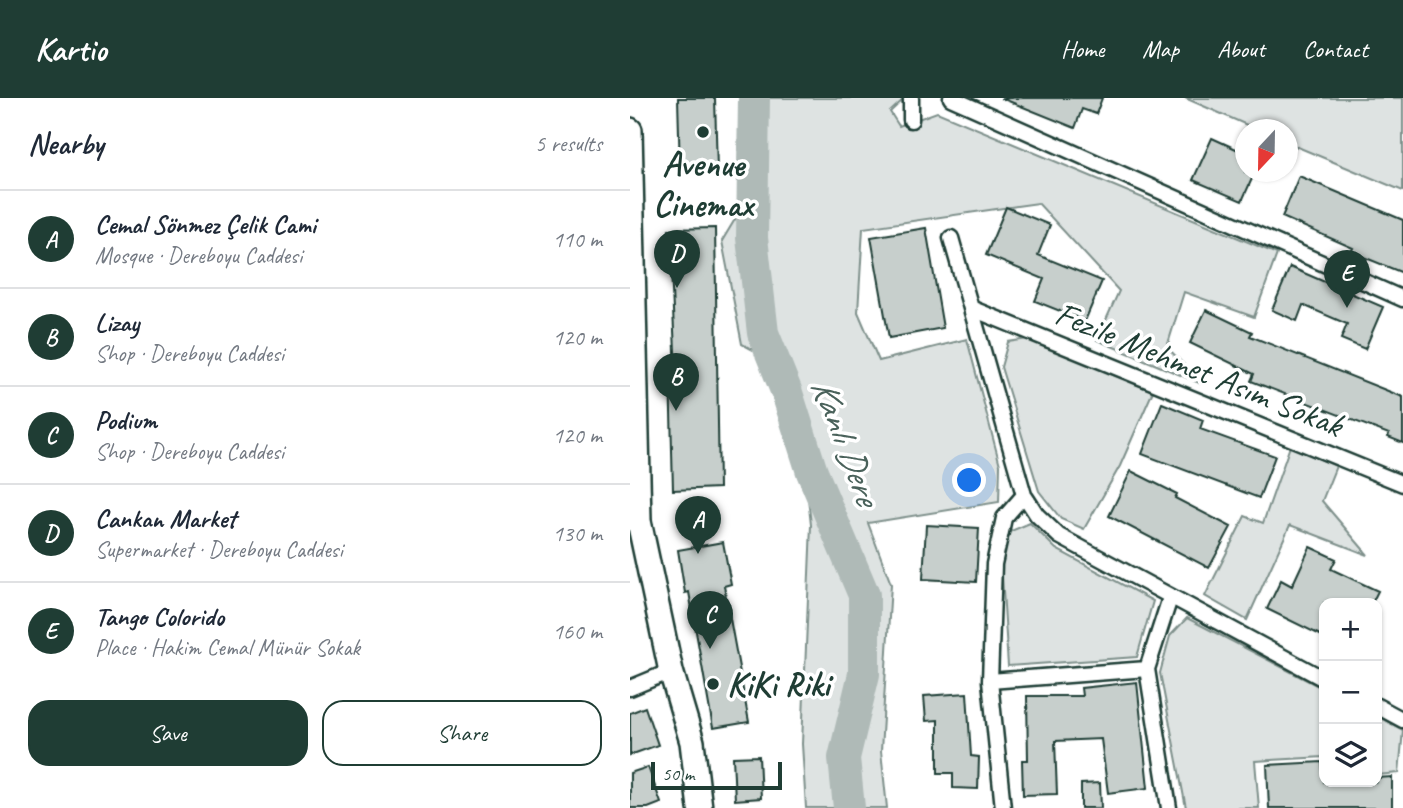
<!DOCTYPE html>
<html lang="en">
<head>
<meta charset="utf-8">
<style>
	:root { --surface:#fff; --page:#f6f6f7; --text:#1f2937; --muted:#747a83; --line:#e0e1e3; --accent:#1f3d34 }
	body { margin:0; font-family:Caveat,sans-serif; background:var(--page); color:var(--text) }
	.controls { position:absolute; right:21px; bottom:21px; display:grid; overflow:hidden; border-radius:14px; box-shadow:0 2px 5px #0004 }
	.controls button { width:63px; height:63px; display:grid; place-items:center; padding:0; border:0; border-bottom:2px solid var(--line); background:var(--surface); color:var(--text); font:35px sans-serif }
	.compass { position:absolute; left:605px; top:21px; width:63px; height:63px; border-radius:50%; background:var(--surface); box-shadow:0 2px 5px #0004; rotate:202deg }
	.scale { position:absolute; left:21px; bottom:18px; width:131px; box-sizing:border-box; padding-left:7px; border:4px solid #1f3d34; border-top:0; font-size:19px; line-height:24px; white-space:nowrap; color:#1f3d34; -webkit-text-stroke:5px #fff; paint-order:stroke }
	.you { position:absolute; left:340px; top:383px; width:24px; height:24px; margin:-18px; border:5px solid #fff; border-radius:50%; background:#1a73e8; box-shadow:0 0 0 10px #1a73e833 }
	.badge { display:grid; place-items:center; width:46px; height:46px; border-radius:50%; background:var(--accent); color:#fff; font-size:23px; font-weight:700 }
	.pin { position:absolute; translate:-50% -58px; filter:drop-shadow(0 2px 4px #0008) }
	.pin::after { content:''; position:absolute; top:37px; width:24px; height:21px; background:inherit; clip-path:polygon(0 0,100% 0,50% 100%) }
	.list { margin:0; padding:0; list-style:none }
	h2 { display:flex; justify-content:space-between; align-items:center; height:91px; margin:0; padding:0 28px; font-size:30px }
	h2 small { font-size:23px; font-weight:400; color:var(--muted) }
	.list li { display:grid; grid-template-columns:46px 1fr auto; gap:21px; align-items:center; box-sizing:border-box; height:98px; padding:0 28px; border-top:2px solid var(--line) }
	.list b { display:block; font-size:26px; white-space:nowrap }
	.list p { margin:0; font-size:23px; white-space:nowrap; color:var(--muted) }
	.list em { font-size:23px; font-style:normal; color:var(--muted) }
	.actions { display:flex; gap:14px; padding:21px 28px }
	.actions a { flex:1; padding:16px 0; border:2px solid var(--accent); border-radius:21px; text-align:center; font-size:24px; color:var(--accent) }
	.actions .main { background:var(--accent); color:#fff }
	.icon { flex:none; width:38px; height:38px; fill:none; stroke:currentColor; stroke-width:2; stroke-linecap:round; stroke-linejoin:round }
	.map { position:relative; flex:none; width:773px; height:710px; overflow:hidden }
	header { display:flex; align-items:center; gap:42px; box-sizing:border-box; height:98px; padding:0 35px; background:var(--accent); color:#fff }
	header strong { font-size:33px }
	nav { display:flex; gap:38px; margin-inline-start:auto; font-size:24px }
	main { display:flex }
	aside { flex:1; background:var(--surface) }
	.map>svg:first-child { display:block }
</style>
</head>
<body>
<header>
<strong>Kartio</strong>
<nav><a>Home</a><a>Map</a><a>About</a><a>Contact</a></nav>
</header>
<main>
<aside>
<h2>Nearby<small>5 results</small></h2>
<ul class="list">
<li><span class="badge">A</span><div><b>Cemal Sönmez Çelik Cami</b><p>Mosque · Dereboyu Caddesi</p></div><em>110 m</em></li>
<li><span class="badge">B</span><div><b>Lizay</b><p>Shop · Dereboyu Caddesi</p></div><em>120 m</em></li>
<li><span class="badge">C</span><div><b>Podium</b><p>Shop · Dereboyu Caddesi</p></div><em>120 m</em></li>
<li><span class="badge">D</span><div><b>Cankan Market</b><p>Supermarket · Dereboyu Caddesi</p></div><em>130 m</em></li>
<li><span class="badge">E</span><div><b>Tango Colorido</b><p>Place · Hakim Cemal Münür Sokak</p></div><em>160 m</em></li>
</ul>
<div class="actions"><a class="main">Save</a><a>Share</a></div>
</aside>
<div class="map">
<svg width="773" height="710" viewBox="0 0 773 710">
	<rect width="100%" height="100%" fill="#fff"/>
	<filter id="ink" filterUnits="userSpaceOnUse"><feTurbulence type="fractalNoise" baseFrequency=".0143" numOctaves="2"/><feDisplacementMap in="SourceGraphic" scale="14" xChannelSelector="R" yChannelSelector="G"/><feConvolveMatrix kernelMatrix="1 2 1 2 8 2 1 2 1" color-interpolation-filters="sRGB"/></filter>
	<g filter="url(#ink)">
		<!-- green -->
		<path fill="#dee3e2" stroke="#7e908b" stroke-width="2" d="M110 0H275L260 14 269 28 307 14 647 156 624 219 554 194 537 249 572 286 467 242 489 193 408 105 233 130 228 214 249 263 337 241 370 367 369 404 238 425 261 486 251 653 257 710H176L172 646 181 427 164 274 112 246 92 143 110 113Z
			M555 0H773V93L658 45 657 32 626 31Z
			M398 241 523 293 490 368 454 431 431 421 409 393 371 269 378 244Z
			M660 348 706 368 692 403 738 457 660 427 617 522 575 498 615 418 633 425Z
			M400 425 426 451 523 503 507 559 378 568 370 448 381 433Z
			M557 520 694 591V659L625 663 629 710H556L530 575 540 538Z
			M747 618 773 632 769 675 747 677Z"/>
		<g fill="none" stroke-linecap="round" stroke-linejoin="round">
			<!-- river -->
			<path stroke="#afbab7" stroke-width="32" d="M124 0 122 140 133 235 157 295 182 374 234 497V576L214 660 219 710"/>
		</g>
		<!-- building -->
		<path fill="#c7cfcc" stroke="#1f3d34" stroke-width="2" d="M48 0H85L87 72 50 73Z
			M371 0H472L466 16 452 11 445 30Z
			M582 40 615 55V74H625L612 103 563 82Z
			M669 78 773 122V175L721 154 723 150 652 119Z
			M376 109 420 127 408 157 472 183 455 223 405 203 414 181 356 157Z
			M85 130 89 390 43 392 40 274 46 273 39 131Z
			M296 130 313 230 259 240 241 139Z
			M660 169 753 209 735 251 711 241 717 226 673 207 667 223 642 212Z
			M576 212 622 234 620 238 773 299V345L758 339 759 336 621 283 624 276 560 245Z
			M532 305 573 322 570 331 645 358 629 400 512 356Z
			M501 373 547 396 545 400 601 429 579 470 479 418Z
			M296 427 349 430 346 484 293 481Z
			M93 444 101 486 94 488 119 624 83 630 59 494 55 495 48 452Z
			M680 449 706 461 701 471 748 493 742 505H694V539L637 511 651 482 662 488Z
			M507 584 518 690 478 695 471 641 425 643 427 696 393 697 392 662H398L397 598H452L451 590Z
			M337 595 341 658 349 659 348 691 323 690V675H308V622L296 623 294 598Z
			M15 609 28 647 0 657V615Z
			M129 658 131 700 105 702 103 659Z
			M692 664 694 684H747V680L762 679V710H639L637 667Z
			M18 669 31 705 18 710H0V675Z
			M470 685 471 710H451V686Z"/>
		<g fill="none" stroke-linecap="round" stroke-linejoin="round">
			<!-- street casing -->
			<g stroke="#1f3d34" stroke-width="19">
				<path id="street" d="M281 0V22
					M321 0 773 201
					M321 140 394 397 407 417 429 438 694 581
					M343 211 773 386
					M360 583 517 571
					M0 590 41 573
					M747 608 773 622
					M373 710 360 583 364 466 374 420 394 397
					M539 710 517 571 540 500"/>
			</g>
			<!-- primary casing -->
			<g stroke="#1f3d34" stroke-width="28">
				<path id="primary" d="M0 32 9 423 41 573 62 644 70 710"/>
			</g>
			<!-- street -->
			<use href="#street" stroke="#fff" stroke-width="14"/>
			<!-- primary -->
			<use href="#primary" stroke="#fff" stroke-width="23"/>
		</g>
	</g>
	<!-- markers -->
	<g fill="#1f3d34" stroke="#fff" stroke-width="2.5">
		<circle cx="73" cy="34" r="7"/>
		<circle cx="83" cy="586" r="7"/>
	</g>
	<g text-anchor="middle" dominant-baseline="central" stroke-width="7" stroke-linejoin="round" paint-order="stroke">
		<!-- poi labels -->
		<g font-size="35" font-weight="bold" fill="#1f3d34" stroke="#fff">
			<text x="73" y="66">Avenue<tspan x="73" dy="40">Cinemax</tspan></text>
			<text x="97" y="586" text-anchor="start">KiKi Riki</text>
		</g>
		<!-- street labels -->
		<g font-size="35" fill="#1f3d34" stroke="#fff">
			<text transform="translate(569 271) rotate(22)">Fezile Mehmet Asım Sokak</text>
		</g>
		<!-- water labels -->
		<g font-size="37" font-style="italic" fill="#4a625b" stroke="#fff">
			<text transform="translate(216 343) rotate(69)">Kanlı Dere</text>
		</g>
	</g>
</svg>
<div class="controls">
<button>+</button>
<button>−</button>
<button><svg class="icon" aria-label="layers" viewBox="0 0 24 24"><path d="M12 4l9 5-9 5-9-5zM3 14l9 5 9-5"/></svg></button>
</div>
<svg class="compass" viewBox="-18 -18 36 36"><path d="M0-13l5 13h-10z" fill="#e53935"/><path d="M0 13l5-13h-10z" fill="#747a83"/></svg>
<div class="scale">50 m</div>
<div class="you"></div>
<div class="pin badge" style="left:68px;top:456px">A</div>
<div class="pin badge" style="left:46px;top:313px">B</div>
<div class="pin badge" style="left:80px;top:551px">C</div>
<div class="pin badge" style="left:47px;top:190px">D</div>
<div class="pin badge" style="left:717px;top:210px">E</div>
</div>
</main>
</body>
</html>
